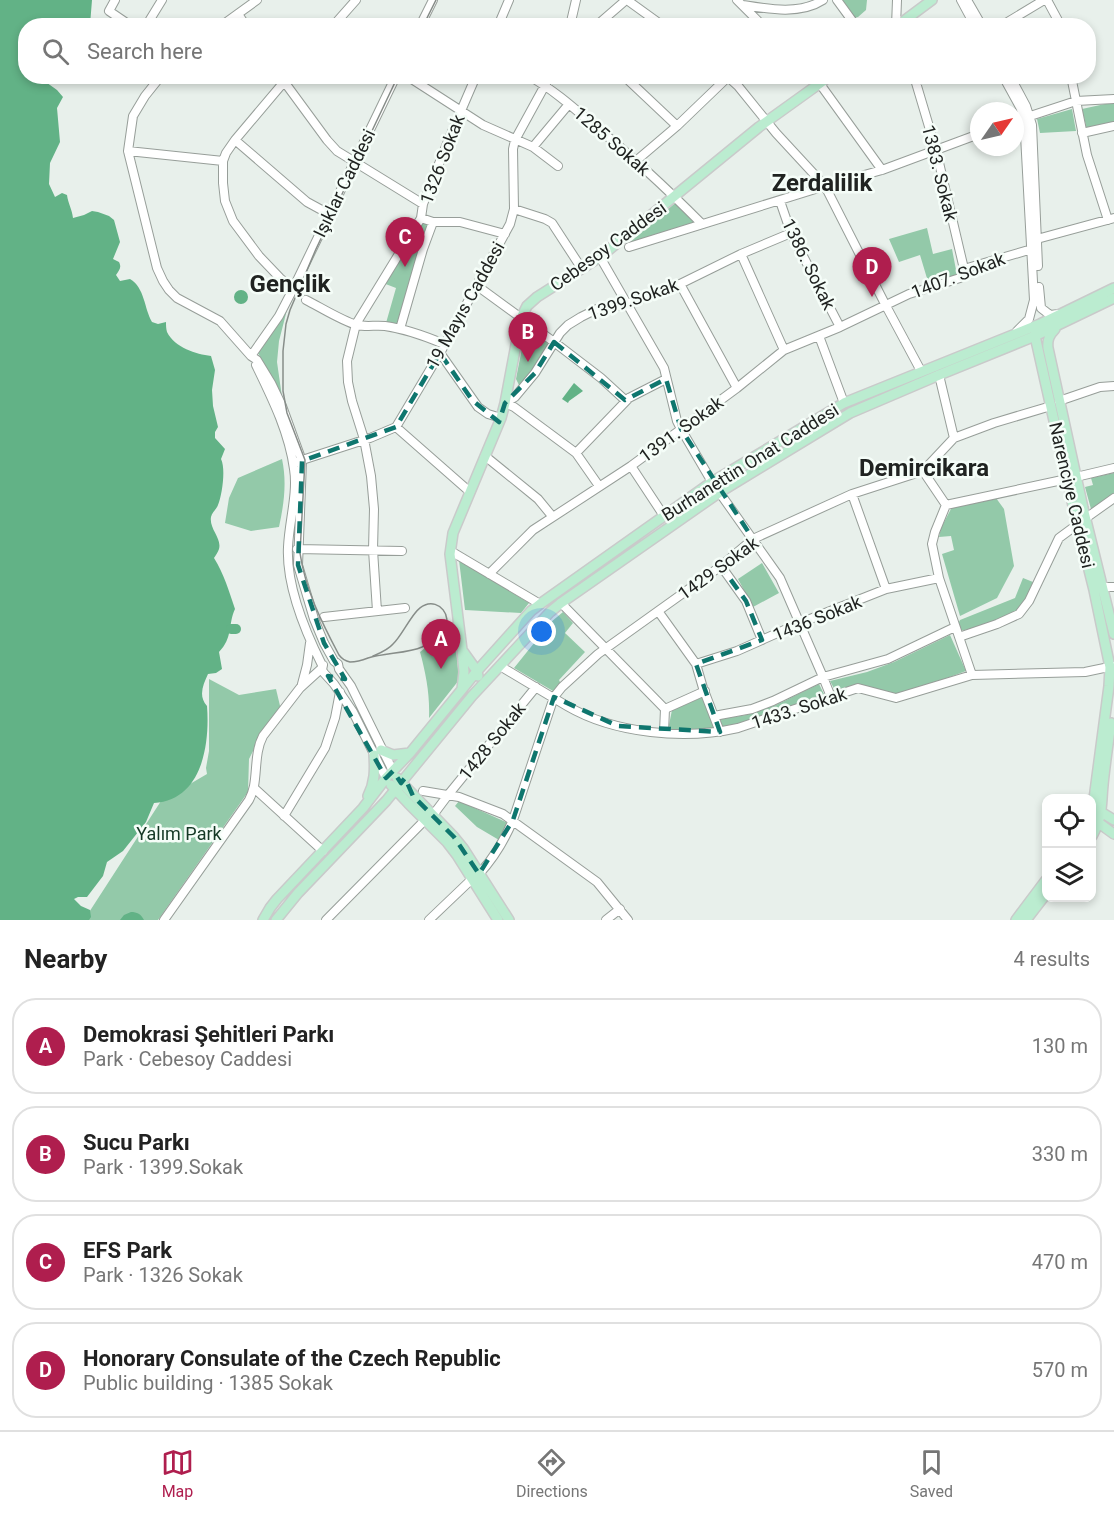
<!DOCTYPE html>
<html lang="en">
<head>
<meta charset="utf-8">
<style>
	:root { --surface:#fff; --page:#f2f2f2; --text:#222; --muted:#767676; --line:#e0e0e0; --accent:#af1e4e }
	body { margin:0; font-family:Roboto,sans-serif; background:var(--page); color:var(--text) }
	.controls { position:absolute; right:18px; bottom:18px; display:grid; overflow:hidden; border-radius:12px; box-shadow:0 3px 9px #0003 }
	.controls button { width:54px; height:54px; display:grid; place-items:center; padding:0; border:0; border-bottom:2px solid var(--line); background:var(--surface); color:var(--text); font:30px sans-serif }
	.compass { position:absolute; left:970px; top:102px; width:54px; height:54px; border-radius:50%; background:var(--surface); box-shadow:0 3px 9px #0003; rotate:56deg }
	.you { position:absolute; left:542px; top:632px; width:21px; height:21px; margin:-15px; border:4px solid #fff; border-radius:50%; background:#1a73e8; box-shadow:0 0 0 9px #1a73e833 }
	.badge { display:grid; place-items:center; width:39px; height:39px; border-radius:50%; background:var(--accent); color:#fff; font-size:20px; font-weight:700 }
	.pin { position:absolute; translate:-50% -50px; filter:drop-shadow(0 2px 3px #0008) }
	.pin::after { content:''; position:absolute; top:32px; width:21px; height:18px; background:inherit; clip-path:polygon(0 0,100% 0,50% 100%) }
	.list { margin:0; padding:0; list-style:none }
	h2 { display:flex; justify-content:space-between; align-items:center; height:78px; margin:0; padding:0 24px; font-size:26px }
	h2 small { font-size:20px; font-weight:400; color:var(--muted) }
	.list li { display:grid; grid-template-columns:39px 1fr auto; gap:18px; align-items:center; box-sizing:border-box; height:96px; margin:0 12px 12px; padding:0 12px; border:2px solid var(--line); border-radius:24px }
	.list b { display:block; font-size:22px; white-space:nowrap }
	.list p { margin:0; font-size:20px; white-space:nowrap; color:var(--muted) }
	.list em { font-size:20px; font-style:normal; color:var(--muted) }
	.icon { flex:none; width:33px; height:33px; fill:none; stroke:currentColor; stroke-width:2; stroke-linecap:round; stroke-linejoin:round }
	.map { position:relative; flex:none; width:1114px; height:920px; overflow:hidden }
	.search { position:absolute; background:var(--surface); box-shadow:0 3px 9px #0003; left:18px; right:18px; top:18px; height:66px; display:flex; align-items:center; gap:15px; box-sizing:border-box; padding:0 21px; border-radius:24px; color:var(--muted); font-size:22px }
	.sheet { height:510px; background:var(--surface) }
	nav { display:flex; justify-content:space-around; align-items:center; box-sizing:border-box; height:84px; border-top:2px solid var(--line); background:var(--surface); font-size:16px; color:var(--muted) }
	nav a { display:grid; justify-items:center; gap:3px }
	nav .on { color:var(--accent) }
	.map>svg:first-child { display:block }
</style>
</head>
<body>
<div class="map">
<svg width="1114" height="920" viewBox="0 0 1114 920">
	<rect width="100%" height="100%" fill="#e8f0eb"/>
	<!-- green -->
	<path fill="#93c9a9" d="M842 0H867L866 10 858 17 854 18Z
		M1114 102V124L1087 130 1082 109Z
		M1072 109 1076 131 1040 133 1037 119Z
		M675 203 696 223 627 245Z
		M422 219 431 223 398 325 386 323 396 288 383 283Z
		M927 228 933 254 952 249 957 275 929 285 920 255 899 262 889 239Z
		M289 302 279 341 277 362 282 397 257 351Z
		M526 327 550 345 523 383 519 385 516 379Z
		M282 459C287 482 284 504 279 527L251 531 225 523 229 498 238 478Z
		M1114 473V494L1091 509 1085 487 1093 485 1091 478Z
		M996 498 1004 509 1014 566 997 598 960 616 942 554 954 550 951 536 939 537 941 528 952 507Z
		M459 560 529 603 521 613 465 610Z
		M762 563 779 593 753 607 738 579Z
		M1023 578 1033 582C1030 592 1026 605 1017 612 1009 618 971 631 961 630L958 624 960 620 1015 598Z
		M563 612 573 623 565 633 585 652 559 680 561 684 553 691 514 668 551 622Z
		M451 622 457 658 459 680 429 718C430 695 426 674 420 652L444 633Z
		M950 635 966 671 904 694H896L862 686 837 694 830 681 867 672 894 662Z
		M209 679 239 695 276 689 281 710 262 733 249 759 248 792 158 920H84L161 801 207 774 206 768 209 751Z
		M819 684 825 696 726 729 721 724V719L746 715 776 705Z
		M703 697 715 730 709 732 670 729 669 725 672 710Z
		M459 801 508 823 499 840 477 827 455 806Z"/>
	<!-- water -->
	<path fill="#62b286" d="M0 0H92L90 25 26 26V76L44 77 43 80 57 90 63 97 57 108 60 142 50 163 49 184 55 197 62 193 67 195C68 203 72 209 73 218L84 215 92 211 98 212 109 216 114 220 120 242 113 259 119 262C122 268 119 270 116 275L120 281 130 279C145 288 144 308 152 322L158 324 166 322C166 325 166 329 167 332 175 348 196 354 211 356L215 370 212 390 213 406 218 427 215 432V438L225 449 221 459C226 469 222 495 218 505 216 510 212 512 211 517 209 529 222 538 219 549 218 552 216 555 214 558 224 574 229 591 235 609 228 624 233 638 219 652L222 669 216 673 208 674C203 685 198 696 207 706 210 745 202 800 154 803L146 822 123 851 107 862 103 876 87 897H78L74 899 81 906 90 910 91 917 89 920H0Z
		M234 297a7 7 0 1 1 14 0a7 7 0 1 1-14 0Z
		M574 383 583 391 569 401 568 403 562 399Z
		M131 912C137 912 141 914 144 920H120L124 915Z"/>
	<g fill="none" stroke-linecap="round" stroke-linejoin="round">
		<!-- river -->
		<path stroke="#62b286" stroke-width="10" d="M231 629H236"/>
		<!-- minor casing -->
		<g stroke="#979e99" stroke-width="10">
			<path id="minor" d="M115 0 109 11 131 26
				M627 0 663 26
				M737 0 763 26
				M837 0 856 26
				M961 0 975 26
				M967 0 982 26
				M1047 0 1061 26
				M743 5C768 9 800 15 823 0
				M238 14 246 26
				M146 26 162 0
				M221 26 257 0
				M333 26 356 0
				M420 26 433 0
				M498 26 509 0
				M570 26 576 0
				M596 26 626 0
				M896 26 897 0
				M1001 26 1044 0
				M161 76 145 96 133 116 128 151 157 268 163 281 169 290 177 298 220 321 251 356 257 360 271 383 282 406 302 461 298 565 314 619 324 643 334 661 338 664 339 669 351 686 393 771
				M280 76 327 140 337 151 423 204
				M289 76 235 140 226 153 223 161V183L225 201 233 221 259 256 280 278 293 289
				M407 76 483 125 533 147 558 166
				M529 76C554 90 575 109 596 127 633 157 668 190 702 224
				M624 76 677 126
				M727 76 738 86 776 133 825 186 885 304 921 371
				M813 76 820 84 882 170
				M914 76 936 150 964 269
				M1003 76 1020 107 1024 117 1034 300 1029 319 1017 331
				M1010 76 1026 106 1032 125 1038 266
				M1071 76 1087 155 1108 220
				M916 82 924 76
				M1015 121 1076 101 1114 99
				M1082 133 1114 126
				M235 140 307 202 329 214
				M533 147 569 104
				M128 151 223 161
				M637 160 677 126 728 77
				M780 201 791 233 840 327
				M514 209 545 219 552 223 582 269
				M421 218 433 222H460L505 234
				M1037 239 1114 218
				M629 247 825 186 882 170 979 134
				M741 254 784 350
				M600 257 664 368 677 421 681 429 712 482 780 578 823 677 831 697
				M680 284 737 388
				M476 285 554 342 601 378 625 400 666 379
				M1039 287 1041 308 1050 315 1059 314
				M306 300C320 307 342 321 357 325 366 327 376 325 385 326 406 329 425 336 444 344
				M400 329 423 249 433 222
				M819 336 844 403
				M440 353 478 407 488 414 501 418
				M251 356 279 316 293 289 396 76
				M256 365C272 398 289 432 294 469 298 493 289 522 288 547 286 585 305 631 322 665
				M939 375 954 438
				M1059 401 1100 387 1114 386
				M505 403 515 397 535 373 560 333 568 325 581 317 597 309 627 304 680 284 741 254 791 233
				M505 403 514 407 576 453 599 486
				M396 427 470 492
				M576 453 629 398
				M485 456 538 499 552 516
				M293 463 370 438 396 427 440 353 510 224 514 209 513 149 515 140 550 76
				M631 466 664 516
				M923 471 946 505 935 532 932 544 939 578 972 675
				M1076 477 1114 468
				M852 494 886 589
				M946 505 1067 479
				M1086 518 1114 498
				M297 549 402 551
				M450 554 454 553 540 604
				M721 566 746 601 762 640
				M489 574 533 530 631 466 737 388 784 350 840 327 909 294 960 278 964 269 1032 249
				M1103 587H1114
				M561 603 665 709 664 732
				M377 611 373 550 374 509 371 476 364 439 352 401 348 382 347 361 356 324 421 218 423 204 448 141 476 76
				M658 611 696 664 703 688 720 732
				M324 617 405 608
				M959 637 997 624 1019 614 1029 601 1059 538 1078 524
				M696 664 737 651 800 623 886 589 939 578
				M323 665 322 670 324 673 334 684 353 712 386 778
				M500 666C522 679 545 693 567 706 615 734 685 740 738 728L858 688 896 698 972 675 1085 672 1114 666
				M302 684 307 665 310 643
				M665 709 705 691
				M714 716 752 709 773 701 823 677 888 659 955 627
				M254 788 323 851
				M423 791 459 797 503 814 597 882 628 920
				M433 815 448 795 536 687
				M284 816 325 748 335 718 340 692
				M479 874C493 859 505 839 513 820L554 697 562 687 598 654 721 566 753 539 852 494 923 471 954 438 994 423 1051 406
				M164 920 249 800C251 796 253 791 254 786 257 770 255 751 263 736L300 688 322 668
				M326 920 425 820
				M429 920 472 879
				M606 920 620 909"/>
		</g>
		<!-- major casing -->
		<g stroke="#c9caca" stroke-width="12">
			<path id="major" d="M897 26 932 0
				M1055 329C1049 335 1047 340 1048 348L1083 508 1114 634
				M1037 331 1035 336 1074 510 1094 590 1110 667 1109 686 1092 814
				M462 650 477 671 478 676
				M462 689 464 672 462 650 450 554 453 533 501 418 505 403 521 318 527 306 537 297 600 257 759 127 830 76
				M381 750 393 755 410 753
				M397 778 454 837 463 848 509 920
				M391 785 408 803 447 842 457 855 498 920
				M368 796C375 782 375 770 374 755
				M1101 812 1114 820
				M1096 821 1114 834
				M1092 836C1103 816 1101 806 1103 785 1105 764 1108 744 1111 723
				M263 920 270 908 277 899 363 808 386 778 410 753 477 671 531 611 540 604 712 482 844 403 1040 324 1114 288
				M276 920 298 893 386 801 472 696 550 612 561 603 720 492 850 413 939 375 1035 336 1114 298
				M1016 920 1046 880
				M1026 920 1046 894"/>
		</g>
		<!-- minor -->
		<use href="#minor" stroke="#fff" stroke-width="8"/>
		<!-- major -->
		<use href="#major" stroke="#bbecd0" stroke-width="9"/>
		<!-- tram -->
		<path stroke="#878d89" stroke-width="1.5" d="M423 26 436 0
			M373 656C380 653 388 650 393 644 403 635 413 609 425 605 439 599 453 616 444 629 440 636 430 643 422 647 409 653 385 653 368 658 363 660 356 662 350 662 345 661 342 659 339 655 322 623 305 589 300 553L305 460 287 413 283 391V351L286 324 290 310 316 249 398 76"/>
	</g>
	<!-- marked area -->
	<path fill="none" stroke="#0f766e" stroke-width="4.5" stroke-dasharray="12 8" stroke-linejoin="round" d="M554 342 625 400 666 379 681 429 753 539 721 566 746 601 762 640 696 664 720 732 618 726 554 697 513 820 479 874 454 837 413 796 405 778 401 783 393 771 386 778 328 676 345 679 324 643 298 565 302 461 396 427 440 353 472 400 499 422 505 403 535 373Z"/>
	<g text-anchor="middle" dominant-baseline="central" stroke-width="5" stroke-linejoin="round" paint-order="stroke">
		<!-- street labels -->
		<g font-size="18" fill="#202321" stroke="#f5fdf8">
			<text transform="translate(612 141) rotate(41)">1285 Sokak</text>
			<text transform="translate(442 159) rotate(-69)">1326 Sokak</text>
			<text transform="translate(940 173) rotate(76)">1383. Sokak</text>
			<text transform="translate(344 183) rotate(-64)">Işıklar Caddesi</text>
			<text transform="translate(608 246) rotate(-36)">Cebesoy Caddesi</text>
			<text transform="translate(809 264) rotate(64)">1386. Sokak</text>
			<text transform="translate(958 275) rotate(-21)">1407. Sokak</text>
			<text transform="translate(633 299) rotate(-19)">1399.Sokak</text>
			<text transform="translate(465 305) rotate(-61)">19 Mayıs Caddesi</text>
			<text transform="translate(681 429) rotate(-36)">1391. Sokak</text>
			<text transform="translate(750 462) rotate(-32)">Burhanettin Onat Caddesi</text>
			<text transform="translate(1072 495) rotate(77)">Narenciye Caddesi</text>
			<text transform="translate(718 568) rotate(-36)">1429 Sokak</text>
			<text transform="translate(817 618) rotate(-22)">1436 Sokak</text>
			<text transform="translate(799 708) rotate(-18)">1433. Sokak</text>
			<text transform="translate(492 741) rotate(-51)">1428 Sokak</text>
		</g>
		<!-- park labels -->
		<g font-size="18" fill="#143825" stroke="#f5fdf8">
			<text x="179" y="833">Yalım Park</text>
		</g>
		<!-- district labels -->
		<g font-size="24" font-weight="bold" fill="#202321" stroke="#f5fdf8">
			<text x="822" y="183">Zerdalilik</text>
			<text x="290" y="284">Gençlik</text>
			<text x="924" y="468">Demircikara</text>
		</g>
	</g>
</svg>
<div class="controls">
<button><svg class="icon" aria-label="locate" viewBox="0 0 24 24"><circle cx="12" cy="12" r="6"/><path d="M12 2v4M12 18v4M2 12h4M18 12h4"/></svg></button>
<button><svg class="icon" aria-label="layers" viewBox="0 0 24 24"><path d="M12 4l9 5-9 5-9-5zM3 14l9 5 9-5"/></svg></button>
</div>
<svg class="compass" viewBox="-18 -18 36 36"><path d="M0-13l5 13h-10z" fill="#e53935"/><path d="M0 13l5-13h-10z" fill="#767676"/></svg>
<div class="you"></div>
<div class="pin badge" style="left:441px;top:669px">A</div>
<div class="pin badge" style="left:528px;top:362px">B</div>
<div class="pin badge" style="left:405px;top:267px">C</div>
<div class="pin badge" style="left:872px;top:297px">D</div>
<div class="search"><svg class="icon" aria-label="search" viewBox="0 0 24 24"><circle cx="10" cy="10" r="6"/><path d="M15 15l6 6"/></svg>Search here</div>
</div>
<section class="sheet">
<h2>Nearby<small>4 results</small></h2>
<ul class="list">
<li><span class="badge">A</span><div><b>Demokrasi Şehitleri Parkı</b><p>Park · Cebesoy Caddesi</p></div><em>130 m</em></li>
<li><span class="badge">B</span><div><b>Sucu Parkı</b><p>Park · 1399.Sokak</p></div><em>330 m</em></li>
<li><span class="badge">C</span><div><b>EFS Park</b><p>Park · 1326 Sokak</p></div><em>470 m</em></li>
<li><span class="badge">D</span><div><b>Honorary Consulate of the Czech Republic</b><p>Public building · 1385 Sokak</p></div><em>570 m</em></li>
</ul>
</section>
<nav>
<a class="on"><svg class="icon" aria-label="map" viewBox="0 0 24 24"><path d="M3 6l6-2 6 2 6-2v14l-6 2-6-2-6 2zM9 4v14M15 6v14"/></svg>Map</a>
<a><svg class="icon" aria-label="directions" viewBox="0 0 24 24"><path d="M12 3l9 9-9 9-9-9zM9 14v-3h6M13 9l2 2-2 2"/></svg>Directions</a>
<a><svg class="icon" aria-label="saved" viewBox="0 0 24 24"><path d="M7 4h10v16l-5-4-5 4z"/></svg>Saved</a>
</nav>
</body>
</html>
